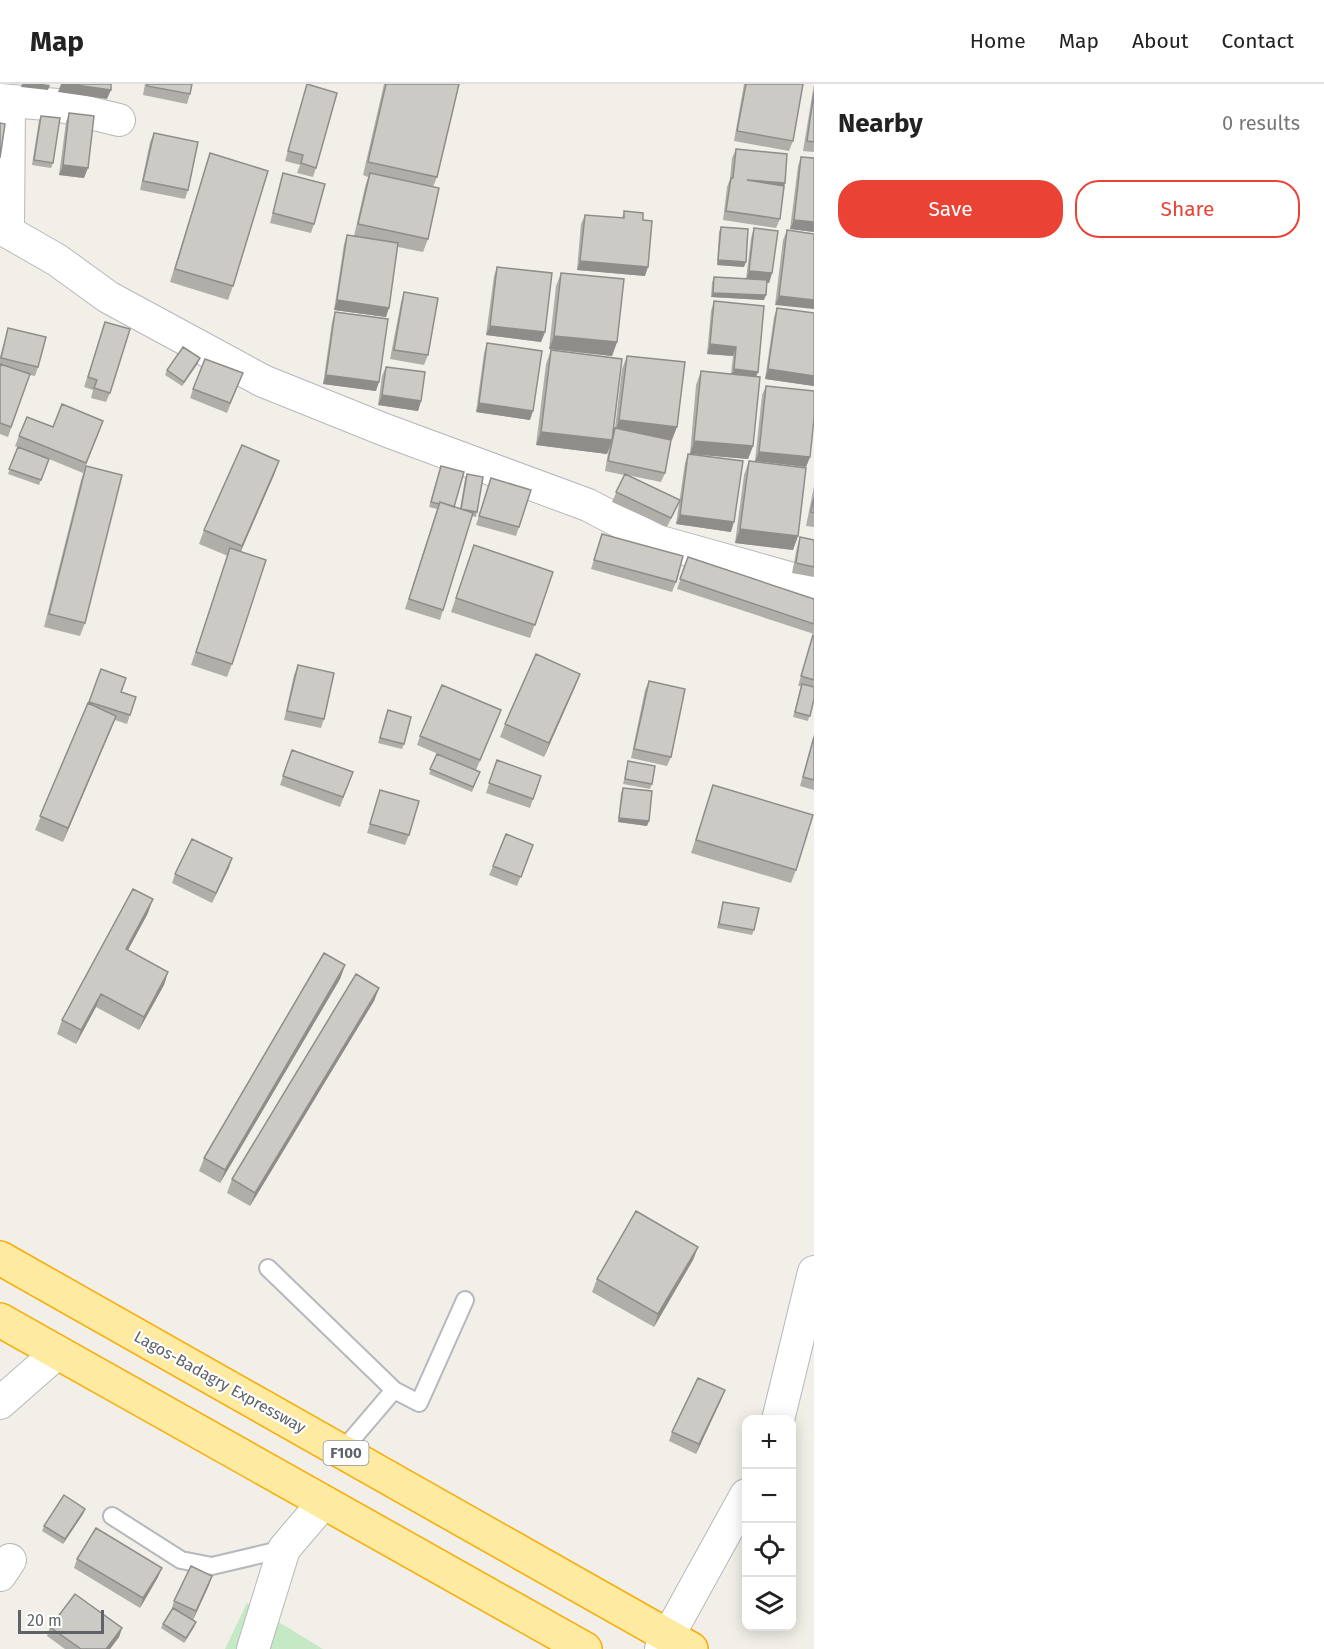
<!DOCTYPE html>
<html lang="en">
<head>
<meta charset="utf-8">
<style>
	:root { --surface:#fff; --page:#f2f2f2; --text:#222; --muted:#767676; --line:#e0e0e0; --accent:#ea4335 }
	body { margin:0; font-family:"Fira Sans",sans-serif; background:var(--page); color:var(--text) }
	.controls { position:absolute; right:18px; bottom:18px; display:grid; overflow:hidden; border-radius:12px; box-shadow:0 3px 15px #0003 }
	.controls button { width:54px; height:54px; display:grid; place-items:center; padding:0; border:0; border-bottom:2px solid var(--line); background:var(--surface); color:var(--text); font:30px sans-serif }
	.scale { position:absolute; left:18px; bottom:15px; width:86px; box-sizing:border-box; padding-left:6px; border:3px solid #5f6368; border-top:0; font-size:16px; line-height:21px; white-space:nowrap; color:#5f6368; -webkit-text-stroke:4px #fff; paint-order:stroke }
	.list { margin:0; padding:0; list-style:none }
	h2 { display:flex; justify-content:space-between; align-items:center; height:78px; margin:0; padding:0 24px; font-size:26px }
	h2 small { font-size:20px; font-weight:400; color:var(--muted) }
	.actions { display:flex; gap:12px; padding:18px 24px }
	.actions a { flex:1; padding:14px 0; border:2px solid var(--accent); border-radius:24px; text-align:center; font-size:21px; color:var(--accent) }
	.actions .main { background:var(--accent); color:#fff }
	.icon { flex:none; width:33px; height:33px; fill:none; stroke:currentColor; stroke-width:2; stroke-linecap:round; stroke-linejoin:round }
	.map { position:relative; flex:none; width:814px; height:1565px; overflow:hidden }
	header { display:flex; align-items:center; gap:36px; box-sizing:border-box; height:84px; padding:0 30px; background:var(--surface); border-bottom:2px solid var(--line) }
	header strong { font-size:28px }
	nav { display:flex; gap:33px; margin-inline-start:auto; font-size:21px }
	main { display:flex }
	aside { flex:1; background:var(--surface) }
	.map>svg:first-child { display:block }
</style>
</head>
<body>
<header>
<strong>Map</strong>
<nav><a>Home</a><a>Map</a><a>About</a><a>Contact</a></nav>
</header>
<main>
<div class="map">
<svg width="814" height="1565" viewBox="0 0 814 1565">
	<rect width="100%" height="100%" fill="#f1efe8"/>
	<!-- green -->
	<path fill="#c5e8c5" d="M247 1519 323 1565H225Z"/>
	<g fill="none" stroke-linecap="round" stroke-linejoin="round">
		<!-- service casing -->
		<g stroke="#b5b8bc" stroke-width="20">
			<path id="service" d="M268 1184 394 1306
				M342 1367 394 1306 419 1319 465 1216
				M112 1432 181 1476 212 1482 284 1465"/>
		</g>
		<!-- minor casing -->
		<g stroke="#b5b8bc" stroke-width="34">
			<path id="minor" d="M0 16 57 21 119 36
				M9 17 8 148 57 176 108 213 263 297 385 346 588 421 657 457 814 501
				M0 1319 57 1269
				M778 1336 814 1188
				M0 1491 10 1476
				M253 1565 284 1465 324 1418
				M661 1565 746 1411"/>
		</g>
		<!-- trunk casing -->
		<g stroke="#f9ab00" stroke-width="36">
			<path id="trunk" d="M0 1174 691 1565
				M0 1236 585 1565"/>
		</g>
		<!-- service -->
		<use href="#service" stroke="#fff" stroke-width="16"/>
		<!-- minor -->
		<use href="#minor" stroke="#fff" stroke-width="32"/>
		<!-- trunk -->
		<use href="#trunk" stroke="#feeaa1" stroke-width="33"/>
	</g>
	<!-- wall -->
	<path fill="#afaea9" d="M145 0H192L190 10 187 20 143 11Z
		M307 0 316 84 313 93 297 89 300 81 285 77Z
		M384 0H459L437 93 433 103 428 155 423 168 398 163 386 233 334 226 344 160 347 151 354 152 365 103 368 93 363 91Z
		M744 0H803L793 57 789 67 734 57Z
		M814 0V68L803 67Z
		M69 29 84 94 59 91 66 38Z
		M41 32 53 79 51 84 32 81 39 36Z
		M154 49 188 106 185 115 140 106 150 58Z
		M736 65 785 99 780 135 776 144 723 136 727 103 730 95 732 74Z
		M210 69 233 202 228 216 170 198Z
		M801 73 814 74V148L790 145 798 82Z
		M283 89 314 140 311 149 270 139Z
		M624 127 645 192 577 186 581 140 585 131 622 134Z
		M721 143 744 183 717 181 719 148Z
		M754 144 772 189 769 199 766 198 764 216 711 213 712 198 714 193 746 195 751 154Z
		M787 146 814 150 775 221 783 156Z
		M497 183 545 248 541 258 486 251 494 192Z
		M561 189 617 258 612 272 549 265 556 202Z
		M404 208 428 271 424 281 390 275 401 218Z
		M714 217 758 288 756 293 753 362 748 375 694 370 731 448 676 440 685 379 688 370H690L696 301 701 287 731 290 733 272 707 270 711 227Z
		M777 224 814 229V302L765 295 774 233Z
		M335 228 376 307 323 300 332 238Z
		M105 238 110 309 106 318 91 314 93 306 84 303Z
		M8 244 38 283 35 292 29 291 8 353 0 350V273Z
		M487 259 530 336 476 328 484 269Z
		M551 266 613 349 615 344 622 285 627 272 672 356H671L665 389 661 398 627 391 680 416 667 443 612 418 624 391 605 387 609 363 607 370 536 361 546 280Z
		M198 279 182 302 165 291 167 286Z
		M386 283 421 317 418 327 378 321 382 292Z
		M243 289 227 329 190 314 193 305Z
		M766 302 810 373 806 383 755 377 762 311Z
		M53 343 100 346 83 389 49 375 39 401 8 390 18 363 41 372 15 362 19 352Z
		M279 377 274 391 241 467 232 580 227 593 191 581 228 472 199 460 204 446Z
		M749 377 798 452 793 466 735 459 744 391Z
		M86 382 85 539 80 552 44 543 81 396Z
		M439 387 454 423 460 425 465 395 467 390 477 428 476 433 472 432 440 536 405 525 437 425 429 423Z
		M491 394 519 443 516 452 476 441Z
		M814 402V443L806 442Z
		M602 450 676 498 672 508 591 485Z
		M800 453 814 456V493L792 489 797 463Z
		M474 461 553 488 530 554 451 528Z
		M688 473 814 515V550L677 505Z
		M813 551 814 552V615L808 637 793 633 801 602H798Z
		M298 581 324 635 321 644 284 636 294 591Z
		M101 585 121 608 136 613 127 640 115 636 63 758 35 746 89 619Z
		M580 590 575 603 544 673 500 653 505 640Z
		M649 597 671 673 667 682 631 674 645 606Z
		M386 631 404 660 402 665 378 659Z
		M498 635 476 686 417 661 420 652Z
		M814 650V706L800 702Z
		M292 666 353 688 340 723 280 701Z
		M437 670 480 688 472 708 429 690Z
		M497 676 541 692 530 724 486 709Z
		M628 677 652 700 650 705 623 700Z
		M713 701 796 786 791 799 691 769Z
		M623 704 647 742 618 738 621 709Z
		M380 706 409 751 405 761 367 749Z
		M533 761 517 802 489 791 493 782Z
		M232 774 212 819 172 799 175 790Z
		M723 818 754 846 752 851 717 844Z
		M148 829 128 866 168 888 164 901 139 946 96 923 76 960 57 950 62 936Z
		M345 881 340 895 220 1099 199 1087 204 1074Z
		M379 904 374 917 250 1122 227 1109 232 1095Z
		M698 1163 693 1176 654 1243 592 1208 597 1195Z
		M725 1306 721 1316 696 1370 669 1357 672 1348Z
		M85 1425 83 1430 63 1460 42 1447 44 1442Z
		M77 1475 158 1493 140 1524 74 1484Z
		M209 1501 193 1536 196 1538 194 1543 184 1559 161 1544 163 1540 171 1527 174 1517Z
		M50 1543 122 1544 119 1553 110 1565H65L47 1552Z"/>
	<!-- shaded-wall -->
	<path fill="#8f8d8a" d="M22 0H43L50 1 48 6 21 3Z
		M61 0H69L111 6 107 15 58 8Z
		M63 81 88 84 84 94 59 91Z
		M747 96 785 99 781 108Z
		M794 136 814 138V148L790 145Z
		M718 176 746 178 744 183 717 181Z
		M580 177 648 183 645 192 577 186Z
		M749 187 772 189 769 199 746 196Z
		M713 209 766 211 764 216 711 213Z
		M779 212 814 216V225L775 221Z
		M337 216 389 224 386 233 334 226Z
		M490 242 545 248 541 258 486 251Z
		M554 252 617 258 612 272 549 265Z
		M710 260 736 263 733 272 707 270Z
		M200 274 198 279 182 302 184 298Z
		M734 285 758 288 754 297 730 295Z
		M768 285 814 292V302L765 295Z
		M326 291 379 298 376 307 323 300Z
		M382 311 421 317 418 327 378 321Z
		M479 319 533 327 530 336 476 328Z
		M619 336 677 343 672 356 614 350Z
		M541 348 612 356 607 370 536 361Z
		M694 357 753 362 748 375 690 370Z
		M759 368 810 373 806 383 755 377Z
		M279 377 274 391 237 476 242 462Z
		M680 431 734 438 731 448 676 440Z
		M740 445 798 452 793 466 735 459Z
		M580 590 575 603 544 673 549 659Z
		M116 632 111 645 63 758 68 744Z
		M619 734 649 737 647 742 618 738Z
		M232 774 229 784 212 819 216 809Z
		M153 815 148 829 121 879 126 865Z
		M345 881 340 895 220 1099 225 1086Z
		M168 888 164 901 139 946 144 933Z
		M379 904 374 917 250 1122 255 1109Z
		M101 910 96 923 76 960 81 946Z
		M698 1163 693 1176 654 1243 658 1230Z
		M725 1306 721 1316 696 1370 699 1360Z
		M85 1425 83 1430 63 1460 65 1455Z
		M162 1484 158 1493 140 1524 143 1514Z
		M212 1492 209 1501 193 1536 196 1527Z
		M196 1538 194 1543 184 1559 186 1554Z
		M122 1544 119 1553 110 1565H106Z"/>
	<!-- building -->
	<path fill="#cccac5" stroke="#8f8d8a" stroke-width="1.5" d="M69 0H111V6Z
		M147 0H192L190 10 147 2Z
		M307 0 337 9 316 84 301 79 303 71 288 67Z
		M386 0H459L437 93 368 78Z
		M746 0H803L793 57 737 47Z
		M814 8V58L807 57Z
		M69 29 94 32 88 84 63 81Z
		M41 32 60 34 53 79 34 76Z
		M0 39 5 40 0 74Z
		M154 49 198 58 188 106 143 97Z
		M736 65 787 70 785 99 747 96 784 102 780 135 726 127 731 94H733Z
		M210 69 268 87 233 202 175 185Z
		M801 73 814 74V138L794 136Z
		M283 89 325 100 314 140 273 129Z
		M370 89 439 104 428 155 358 140Z
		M624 127 643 129V136L652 137 648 183 580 177 585 131 624 134Z
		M721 143 748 145 746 178 718 176Z
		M754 144 778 147 772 189 749 187Z
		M787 146 814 150V216L779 212Z
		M347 151 398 159 389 224 337 216Z
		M497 183 552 189 545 248 490 242Z
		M561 189 624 195 617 258 554 252Z
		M714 193 767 196 766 211 713 209Z
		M404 208 438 214 428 271 394 266Z
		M714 217 764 222 758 288 734 285 736 263 710 260Z
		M777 224 814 229V292L768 285Z
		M335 228 388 235 379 298 326 291Z
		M105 238 130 245 110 309 94 304 97 296 88 293Z
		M8 244 46 253 38 283 1 274Z
		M487 259 542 267 533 327 479 319Z
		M183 263 200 274 184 298 167 286Z
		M551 266 622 275 612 356 541 348Z
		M627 272 685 278 677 343 619 336Z
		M205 275 243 289 230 319 193 305Z
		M0 280 30 290 11 343 0 339Z
		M386 283 425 288 421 317 382 311Z
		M701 287 760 293 753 362 694 357Z
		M766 302 814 307V335L810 373 759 368Z
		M62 320 103 337 86 379 19 352 27 333 53 343Z
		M615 344 671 356 665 389 608 377Z
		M242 361 279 377 242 462 204 446Z
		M18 363 49 375 41 396 9 385Z
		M688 370 743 377 734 438 680 431Z
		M749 377 806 384 798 452 740 445Z
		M86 382 122 391 85 539 49 530Z
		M441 382 464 388 454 423 440 418 439 420 431 418Z
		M467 390 483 393 477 428 461 425Z
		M625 390 680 416 671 434 616 408Z
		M491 394 531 406 519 443 479 432Z
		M814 414V429L811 428Z
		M440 418 473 429 443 526 409 515Z
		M602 450 683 472 676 498 594 476Z
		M800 453 814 456V483L796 479Z
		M474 461 553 488 535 541 456 514Z
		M230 464 266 476 232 580 196 568Z
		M688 473 814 515V540L680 495Z
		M813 551 814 552V596L801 592Z
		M536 570 580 590 549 659 505 640Z
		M298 581 334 589 324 635 287 627Z
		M101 585 126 594 121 608 136 613 130 631 89 618Z
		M649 597 685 605 671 673 634 665Z
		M802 600 814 603V615L810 632 795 628Z
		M442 601 501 626 480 676 420 652Z
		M88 619 116 632 68 744 40 732Z
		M388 626 411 633 404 660 380 654Z
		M814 653V696L803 693Z
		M292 666 353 688 343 713 283 692Z
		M437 670 480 688 473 703 430 685Z
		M497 676 541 692 533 715 489 699Z
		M628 677 655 682 652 700 625 695Z
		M713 701 813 731 796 786 696 756Z
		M623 704 652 707 649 737 619 734Z
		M380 706 419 717 409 751 370 740Z
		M506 750 533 761 521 793 493 782Z
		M192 755 232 774 216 809 175 790Z
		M133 805 153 815 126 865 168 888 144 933 101 910 81 946 62 936Z
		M723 818 759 824 754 846 719 840Z
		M324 869 345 881 225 1086 204 1074Z
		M356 890 379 904 255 1109 232 1095Z
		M636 1127 698 1163 658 1230 597 1195Z
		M698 1294 725 1306 699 1360 672 1348Z
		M64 1411 85 1425 65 1455 44 1442Z
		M96 1444 162 1484 143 1514 77 1475Z
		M191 1482 212 1492 196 1527 174 1517Z
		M75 1510 122 1544 106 1565H81L50 1543Z
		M173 1524 196 1538 186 1554 163 1540Z"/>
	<g text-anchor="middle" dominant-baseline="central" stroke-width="4.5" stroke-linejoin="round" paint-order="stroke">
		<!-- shield labels -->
		<rect fill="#fff" stroke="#8f9295" stroke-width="1.5" x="323.5" y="1357" width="45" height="24" rx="4.5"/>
		<g font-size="15" font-weight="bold" fill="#5f6368">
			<text x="346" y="1369">F100</text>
		</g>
		<!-- street labels -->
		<g font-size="16" fill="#5f6368" stroke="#fff">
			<text transform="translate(220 1298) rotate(29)">Lagos-Badagry Expressway</text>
		</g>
	</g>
</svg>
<div class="controls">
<button>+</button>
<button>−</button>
<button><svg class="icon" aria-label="locate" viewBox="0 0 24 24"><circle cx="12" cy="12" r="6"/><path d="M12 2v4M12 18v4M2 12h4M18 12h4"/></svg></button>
<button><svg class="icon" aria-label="layers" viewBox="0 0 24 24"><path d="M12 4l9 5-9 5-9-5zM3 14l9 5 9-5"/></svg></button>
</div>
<div class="scale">20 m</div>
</div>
<aside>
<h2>Nearby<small>0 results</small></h2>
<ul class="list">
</ul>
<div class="actions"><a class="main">Save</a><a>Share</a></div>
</aside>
</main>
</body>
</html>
